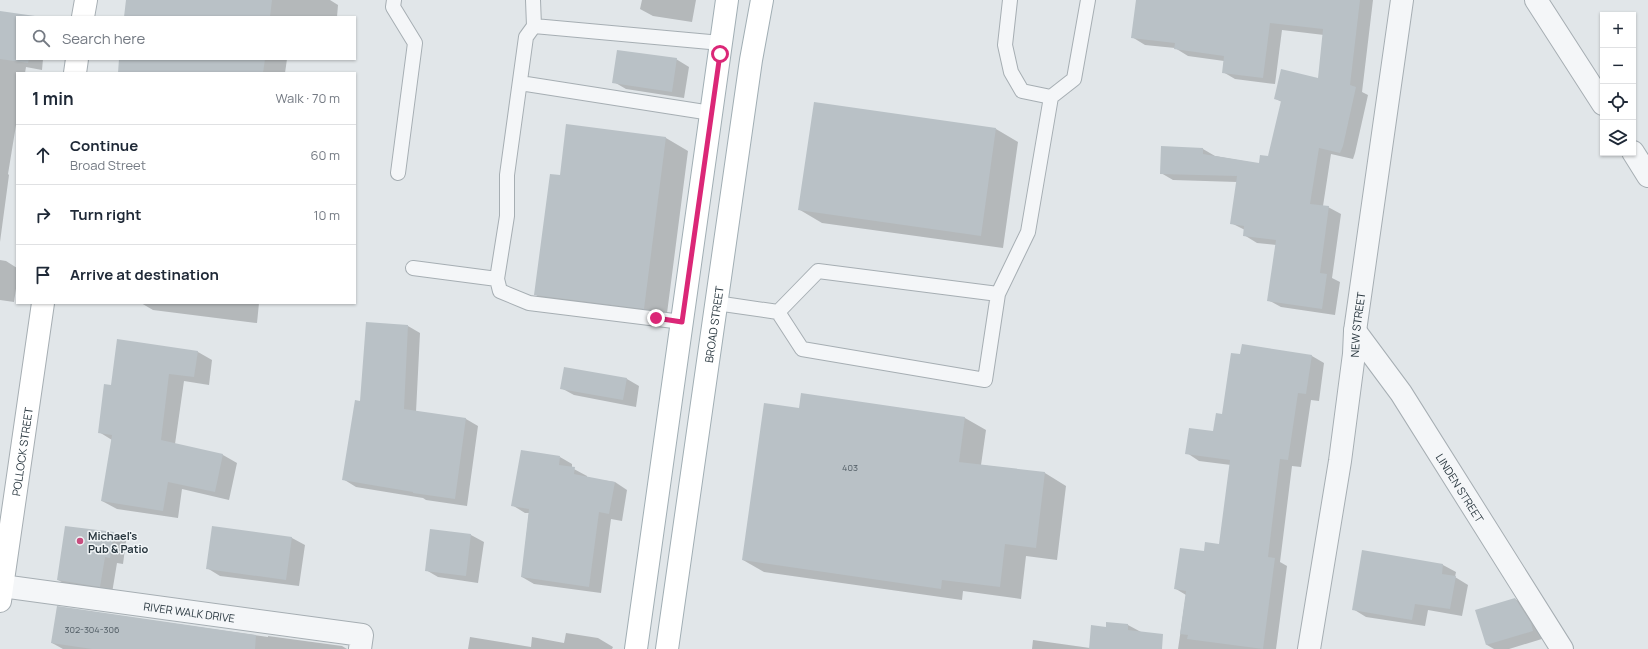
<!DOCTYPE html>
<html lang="en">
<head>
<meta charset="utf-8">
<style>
	:root { --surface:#fff; --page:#f2f2f3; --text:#1f2937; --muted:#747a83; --line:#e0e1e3 }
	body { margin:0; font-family:Manrope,sans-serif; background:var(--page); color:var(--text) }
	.controls { position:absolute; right:12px; top:12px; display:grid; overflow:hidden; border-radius:0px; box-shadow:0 1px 3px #0004 }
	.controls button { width:36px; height:36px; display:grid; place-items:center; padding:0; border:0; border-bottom:1px solid var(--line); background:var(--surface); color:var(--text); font:20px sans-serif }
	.stop { position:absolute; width:12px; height:12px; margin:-9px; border:3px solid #db2777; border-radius:50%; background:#fff }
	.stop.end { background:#db2777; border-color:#fff; box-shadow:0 1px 4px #0008 }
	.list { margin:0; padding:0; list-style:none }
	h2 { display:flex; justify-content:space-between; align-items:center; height:52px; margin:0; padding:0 16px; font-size:17px }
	h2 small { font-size:13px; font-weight:400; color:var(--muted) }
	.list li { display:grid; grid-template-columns:26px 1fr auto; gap:12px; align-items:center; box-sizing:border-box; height:60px; padding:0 16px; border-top:1px solid var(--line) }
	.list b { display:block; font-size:15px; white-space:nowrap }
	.list p { margin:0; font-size:13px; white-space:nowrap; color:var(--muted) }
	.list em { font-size:13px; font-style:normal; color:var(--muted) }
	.icon { flex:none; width:22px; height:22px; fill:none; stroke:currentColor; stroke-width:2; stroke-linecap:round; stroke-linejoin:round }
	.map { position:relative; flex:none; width:1648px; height:649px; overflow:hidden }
	.search { position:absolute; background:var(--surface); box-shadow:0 1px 3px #0004; left:16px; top:16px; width:340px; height:44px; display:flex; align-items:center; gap:10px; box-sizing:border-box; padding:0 14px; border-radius:0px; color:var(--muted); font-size:15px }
	.panel { position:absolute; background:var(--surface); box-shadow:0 1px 3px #0004; left:16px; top:72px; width:340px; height:232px; border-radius:0px }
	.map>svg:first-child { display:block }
</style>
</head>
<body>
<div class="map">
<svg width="1648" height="649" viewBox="0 0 1648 649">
	<rect width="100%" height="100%" fill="#e1e6e9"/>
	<!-- shadow -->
	<path fill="#0003" d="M127 0H330L338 5 337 17H125Z
		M642 0H696L692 22 653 16 640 9Z
		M1137 0H1373L1362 92 1368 95 1355 153 1353 159 1331 154 1323 206 1328 207 1341 214 1332 278 1340 282 1335 315 1281 307 1268 300 1276 245 1257 243 1244 235 1245 230 1231 223 1237 182 1173 180 1161 173 1203 149 1215 156 1260 164 1269 157 1282 102 1276 99 1319 79 1324 35 1282 30 1275 84 1235 79 1223 72 1224 61 1188 56 1175 48 1145 45 1132 37Z
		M0 12 35 17H17V59H43L42 70 26 67 25 73H17V119L8 174 9 175 0 242Z
		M120 59H287L285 73H119Z
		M676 59 689 67 684 98 626 89 614 82Z
		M567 125 666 138 688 151 666 321 558 307 536 295 561 176Z
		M996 129 1018 142 1003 248 822 223 800 210Z
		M0 260 6 261 17 268V282L14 302 0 300Z
		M141 303H259L257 323 153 310Z
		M408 326 420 333 416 412 466 419 478 426 467 506 426 500 423 498 356 487 343 479 360 402Z
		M118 340 198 352 212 360 209 385 184 381 175 444 223 455 237 463 229 500 182 489 178 518 117 509 102 501 112 440 99 432 112 386Z
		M1243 345 1312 356 1324 363 1319 401 1311 400 1301 467 1292 466 1280 562 1287 566 1276 649H1178L1186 595 1176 589 1205 552 1220 545 1231 465 1199 461 1187 453 1214 432 1223 415Z
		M627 379 639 386 636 407 574 395 561 388Z
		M802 394 965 418 986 430 981 465 1045 473 1066 486 1057 560 1026 556 1021 599 963 591 962 600 764 572 743 560 800 409Z
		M560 457 572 464V468L587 476V478L615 482 627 490 622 521 611 519 601 593 534 584 522 577 529 513H525L512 505Z
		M66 527 114 533 126 541 123 564 117 563 112 593 71 587 58 580Z
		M213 527 292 538 305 545 299 586 220 576 207 568Z
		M431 530 471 535 484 542 478 583 438 577 426 570Z
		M1363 551 1443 565 1456 572 1455 577 1468 585 1462 616 1428 610 1425 626 1366 617 1353 609Z
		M1515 599 1528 606 1545 638 1509 649H1494L1487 645 1476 611Z
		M58 607 268 637V636L342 646 347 649H63L52 643Z
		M1107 623 1128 625 1141 632 1139 649H1032L1033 640 1090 648 1107 628Z
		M566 633 598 638 613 647 612 649H468L470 637 531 647 532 637 564 643Z"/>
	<!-- building -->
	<path fill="#b9c1c6" d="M126 0H272L270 17H124Z
		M1136 0H1360L1350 85 1356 87 1343 146 1340 153 1319 148 1310 204 1329 206 1320 273 1327 274 1322 309 1267 301 1276 240 1243 236 1244 226 1230 224 1237 176 1160 174 1161 146 1203 148V154L1259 163 1260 155 1268 156 1281 101 1274 99 1281 69 1318 78 1323 29 1270 23 1263 78 1222 73 1224 56 1174 49 1175 43 1131 38Z
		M0 11 35 16 17 17V59H29L28 63 0 59Z
		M617 50 677 58 672 92 612 83Z
		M119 59H265L263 73H118Z
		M814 102 996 128 981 236 798 210Z
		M566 124 666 137 644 309 534 295 550 174 560 175Z
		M366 322 408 325 404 409 466 418 455 499 413 493V492L342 480 355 400 360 401Z
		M117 339 198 351 194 377 169 374 161 440 223 454 215 492 168 482 163 511 101 501 112 435 98 433 104 384 111 385Z
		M1242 344 1312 355 1306 394 1298 393 1288 460 1280 459 1268 557 1275 558 1263 649 1187 639 1188 635 1180 634 1186 591 1174 589 1180 548 1204 551 1205 542 1219 544 1230 460 1185 454 1189 428 1213 431 1216 413 1222 414 1231 353 1240 354Z
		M564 367 627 378 623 400 560 389Z
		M801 393 965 417 959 462 1045 472 1036 548 1005 544 1000 587 942 580 941 589 742 560 764 403 799 408Z
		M521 450 560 456 559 465 575 467 574 474 615 482 609 514 599 512 589 587 521 577 529 509 511 506Z
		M65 526 114 532 110 558 105 557 100 587 57 580Z
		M212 526 292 537 286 580 206 569Z
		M430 529 471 534 466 576 425 571Z
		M1362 550 1443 564 1442 574 1456 576 1450 609 1415 604 1412 620 1352 610Z
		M1515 598 1531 623 1533 631 1486 645 1475 610Z
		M57 606 256 635 255 649H92L51 643Z
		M1106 622 1128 624V630L1163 634 1162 649H1089L1091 625 1106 627Z"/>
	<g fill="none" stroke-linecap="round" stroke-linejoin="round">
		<!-- lane casing -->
		<g stroke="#a6aeb3" stroke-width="16">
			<path id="lane" d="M394 0 393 7 415 43 398 173
				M533 0 534 26
				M1010 0 1005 45 1011 72 1022 91 1051 97 1074 79 1088 0
				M520 83 711 113
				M413 268 497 279
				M998 294 1028 232 1051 97
				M716 303 778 312 802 349 985 380 998 294 818 271 778 312
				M682 322 529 303 500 291 497 279 507 216V175L526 37 534 26 721 43"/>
		</g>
		<!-- street casing -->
		<g stroke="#a6aeb3" stroke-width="24">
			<g id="street">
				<path d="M1536 0 1603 104"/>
				<path d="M1633 152 1648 176"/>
				<path id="s1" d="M1355 331 1401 393 1562 649"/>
				<path id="s2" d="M2 586 362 635 360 649"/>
				<path id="s3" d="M1309 649 1340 461 1354 354 1355 331 1402 0"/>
			</g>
		</g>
		<!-- secondary casing -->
		<g stroke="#a6aeb3" stroke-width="24">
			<g id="secondary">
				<path d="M83 17 86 0"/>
				<path d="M75 73 77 59"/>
				<path id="s4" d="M0 601 43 303"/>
			</g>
		</g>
		<!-- primary casing -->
		<g stroke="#a1aeb4" stroke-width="24">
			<g id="primary">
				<path d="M636 649 727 0"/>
				<path id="s5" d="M667 649 751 60 762 0"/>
			</g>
		</g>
		<!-- lane -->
		<use href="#lane" stroke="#f4f6f8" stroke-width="14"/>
		<!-- street -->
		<use href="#street" stroke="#f4f6f8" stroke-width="22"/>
		<!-- secondary -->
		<use href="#secondary" stroke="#fff" stroke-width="22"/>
		<!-- primary -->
		<use href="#primary" stroke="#fff" stroke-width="22"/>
	</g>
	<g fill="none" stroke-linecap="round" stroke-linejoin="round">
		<!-- route -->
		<path stroke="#db2777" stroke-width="5" d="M656 318 682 322 720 54"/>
	</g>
	<!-- markers -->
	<circle fill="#c84d7e" stroke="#f1f5f7" stroke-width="1.5" cx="80" cy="541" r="4"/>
	<g text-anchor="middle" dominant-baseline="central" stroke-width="3" stroke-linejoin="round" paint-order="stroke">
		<!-- number labels -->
		<g font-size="9" fill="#4e5a62">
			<text x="850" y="467">403</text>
			<text x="92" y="629">302-304-306</text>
		</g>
		<!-- street labels -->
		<g font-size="11" fill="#2a3840" stroke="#f1f5f7">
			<text stroke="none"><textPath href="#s5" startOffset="328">BROAD STREET</textPath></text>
			<text stroke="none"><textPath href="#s3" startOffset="328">NEW STREET</textPath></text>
			<text stroke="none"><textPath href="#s4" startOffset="151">POLLOCK STREET</textPath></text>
			<text stroke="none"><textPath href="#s1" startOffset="189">LINDEN STREET</textPath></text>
			<text stroke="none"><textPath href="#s2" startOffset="189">RIVER WALK DRIVE</textPath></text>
		</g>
		<!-- poi labels -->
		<g font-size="11" font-weight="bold" fill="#2a3840" stroke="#f1f5f7" text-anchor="start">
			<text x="88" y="535">Michael's<tspan x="88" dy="13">Pub &amp; Patio</tspan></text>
		</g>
	</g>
</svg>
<div class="controls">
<button>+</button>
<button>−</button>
<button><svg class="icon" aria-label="locate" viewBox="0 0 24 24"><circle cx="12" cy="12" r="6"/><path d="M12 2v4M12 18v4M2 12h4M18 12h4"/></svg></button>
<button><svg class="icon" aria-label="layers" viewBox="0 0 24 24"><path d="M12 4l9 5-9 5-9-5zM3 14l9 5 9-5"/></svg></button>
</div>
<div class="stop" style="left:720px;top:54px"></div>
<div class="stop end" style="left:656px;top:318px"></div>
<div class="search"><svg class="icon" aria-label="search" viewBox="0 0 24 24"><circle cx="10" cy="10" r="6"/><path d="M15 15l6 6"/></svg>Search here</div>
<section class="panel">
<h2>1 min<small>Walk · 70 m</small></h2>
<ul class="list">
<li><svg class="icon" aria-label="ahead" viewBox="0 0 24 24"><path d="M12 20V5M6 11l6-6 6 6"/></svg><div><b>Continue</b><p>Broad Street</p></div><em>60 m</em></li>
<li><svg class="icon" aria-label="right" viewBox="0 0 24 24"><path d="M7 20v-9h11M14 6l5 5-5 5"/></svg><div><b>Turn right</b></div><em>10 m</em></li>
<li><svg class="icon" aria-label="arrive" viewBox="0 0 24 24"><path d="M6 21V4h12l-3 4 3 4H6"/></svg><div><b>Arrive at destination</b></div></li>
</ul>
</section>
</div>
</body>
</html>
